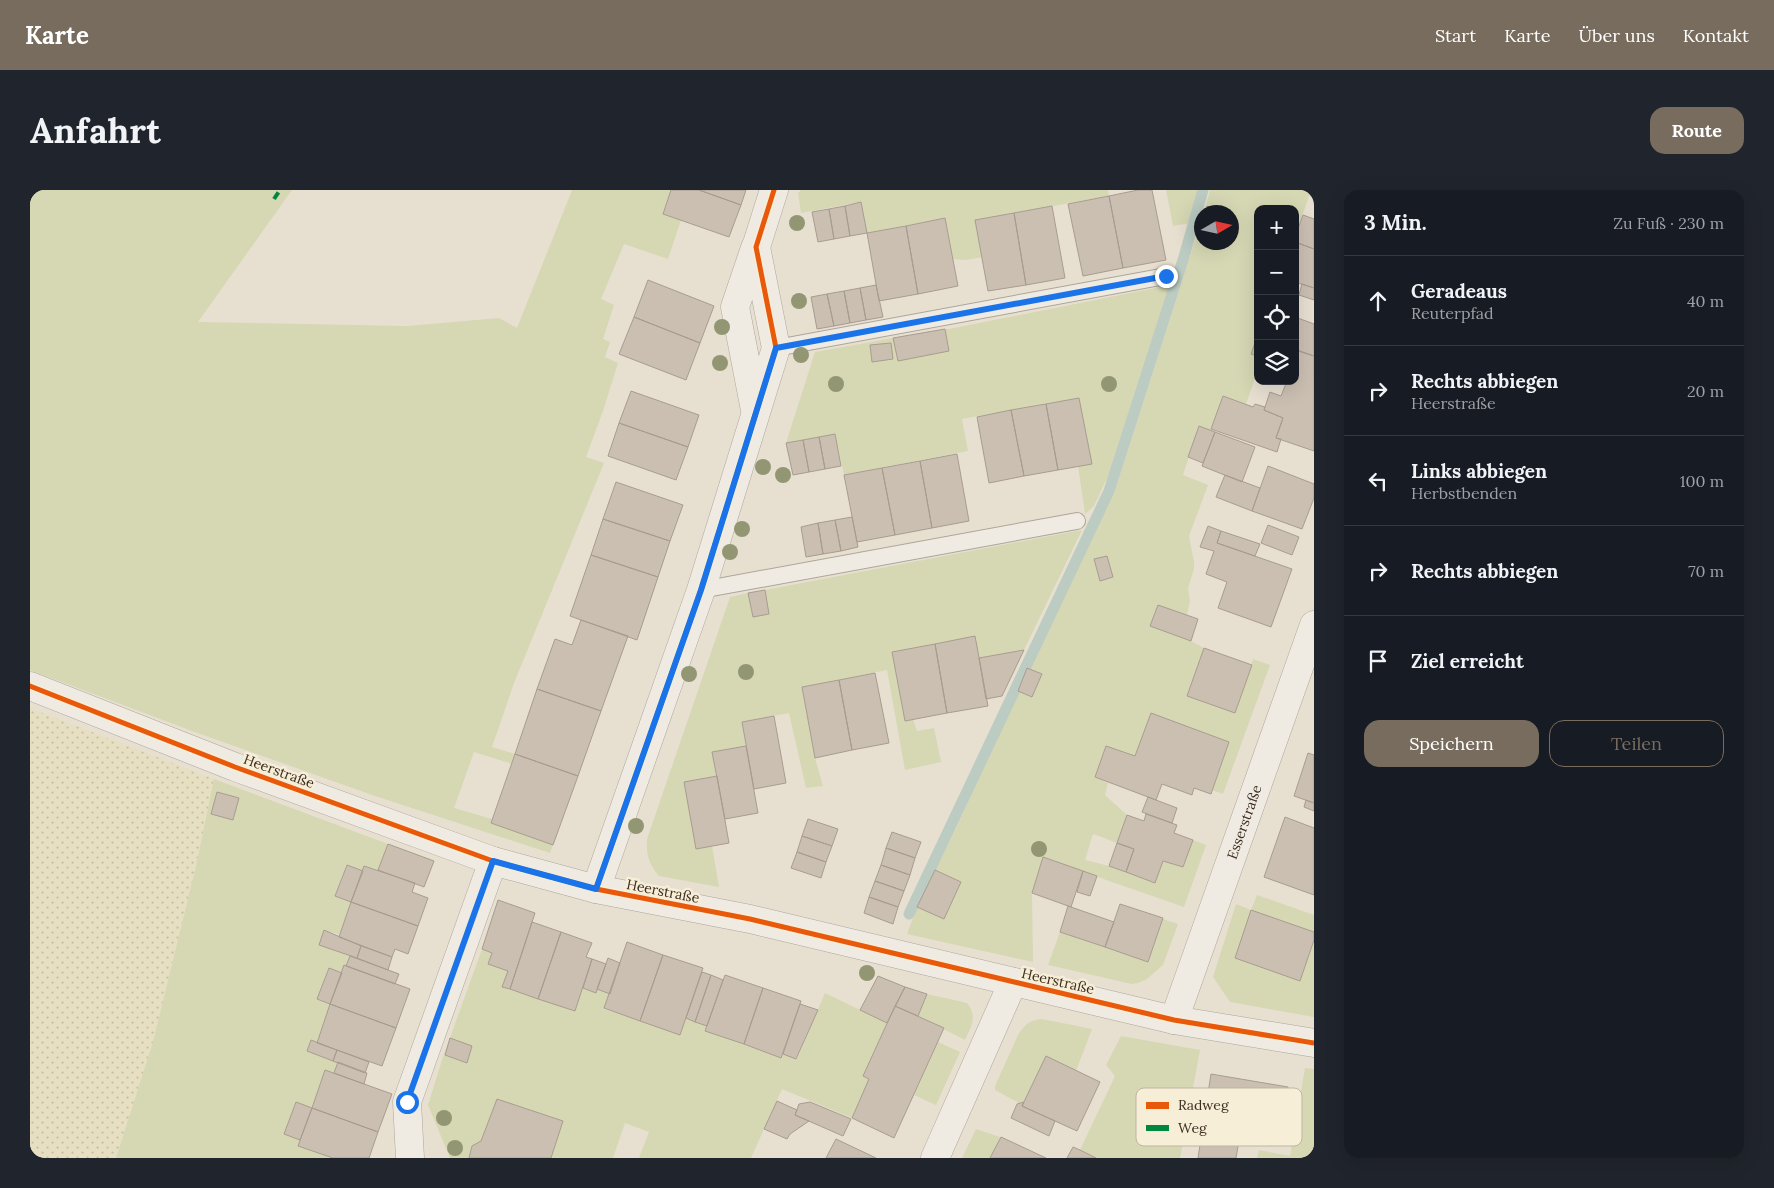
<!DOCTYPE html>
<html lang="de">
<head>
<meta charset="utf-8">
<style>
	:root { --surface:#171b24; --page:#20242c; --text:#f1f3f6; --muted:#9ea1a6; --line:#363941; --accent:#786c5e }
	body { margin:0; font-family:Lora,serif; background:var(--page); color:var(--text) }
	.controls { position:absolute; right:15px; top:15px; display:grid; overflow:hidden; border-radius:10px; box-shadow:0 5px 20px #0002 }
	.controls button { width:45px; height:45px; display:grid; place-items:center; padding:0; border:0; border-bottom:1px solid var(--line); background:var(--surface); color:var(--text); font:25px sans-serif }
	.compass { position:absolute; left:1164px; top:15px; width:45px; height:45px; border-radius:50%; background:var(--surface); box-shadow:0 5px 20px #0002; rotate:81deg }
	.stop { position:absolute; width:15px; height:15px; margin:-11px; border:4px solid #1a73e8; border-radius:50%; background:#fff }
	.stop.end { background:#1a73e8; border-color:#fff; box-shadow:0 1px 5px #0008 }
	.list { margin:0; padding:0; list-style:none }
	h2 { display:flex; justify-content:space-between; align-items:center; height:65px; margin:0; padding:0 20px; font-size:21px }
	h2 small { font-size:16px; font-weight:400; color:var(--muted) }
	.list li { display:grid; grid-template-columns:32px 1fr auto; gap:15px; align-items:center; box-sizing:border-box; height:90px; padding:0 20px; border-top:1px solid var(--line) }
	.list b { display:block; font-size:19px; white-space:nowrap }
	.list p { margin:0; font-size:16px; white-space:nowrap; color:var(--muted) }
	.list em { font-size:16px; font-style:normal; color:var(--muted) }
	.actions { display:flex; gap:10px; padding:15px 20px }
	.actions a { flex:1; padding:11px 0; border:1px solid var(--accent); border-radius:15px; text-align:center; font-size:18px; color:var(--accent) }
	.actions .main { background:var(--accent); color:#fff }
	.icon { flex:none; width:28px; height:28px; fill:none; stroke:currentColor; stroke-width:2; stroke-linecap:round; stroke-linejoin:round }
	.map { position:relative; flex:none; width:1284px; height:968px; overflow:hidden; border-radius:15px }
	header { display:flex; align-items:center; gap:30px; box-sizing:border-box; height:70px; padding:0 25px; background:var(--accent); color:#fff }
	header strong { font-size:24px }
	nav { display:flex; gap:28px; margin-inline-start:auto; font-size:18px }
	.intro { display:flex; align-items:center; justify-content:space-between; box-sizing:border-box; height:120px; padding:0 30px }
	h1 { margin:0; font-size:35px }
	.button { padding:12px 22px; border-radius:15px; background:var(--accent); color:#fff; font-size:18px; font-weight:700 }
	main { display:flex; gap:30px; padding:0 30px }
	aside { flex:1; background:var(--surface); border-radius:15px; box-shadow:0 5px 20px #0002 }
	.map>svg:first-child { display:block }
</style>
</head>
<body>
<header>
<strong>Karte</strong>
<nav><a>Start</a><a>Karte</a><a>Über uns</a><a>Kontakt</a></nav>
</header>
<div class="intro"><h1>Anfahrt</h1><a class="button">Route</a></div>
<main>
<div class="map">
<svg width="1284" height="968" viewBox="0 0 1284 968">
	<defs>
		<pattern id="farmland-dots" width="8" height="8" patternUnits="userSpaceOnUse" patternTransform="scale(1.25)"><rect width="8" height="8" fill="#e6dfc2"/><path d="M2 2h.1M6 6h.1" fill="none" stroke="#c6c0a6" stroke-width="1.8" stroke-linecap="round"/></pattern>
	</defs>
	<rect width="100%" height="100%" fill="#e7e0d1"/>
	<!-- farmland -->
	<path fill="url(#farmland-dots)" d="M0 518 184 589 166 676 123 852 86 968H0Z"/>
	<!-- green -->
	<path fill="#d6d7b3" d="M0 0H262L168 132 377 136 469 128 487 138 542 0H641L633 24 651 30 638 69 594 54 571 109 584 115 573 149 580 152 575 167 588 173 573 221 556 267 574 273 484 493 462 557 485 564 482 574 444 562 424 618 462 629 461 633 523 655 520 663 345 606 162 541 0 480Z
		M771 0H1078L1079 6 946 30 952 67 936 70 923 69 915 28 837 43 831 12 771 23 768 3Z
		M1136 0H1169L1160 33 1143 36Z
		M1180 0H1281L1265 47V19H1228V147L1221 164 1228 166V180L1216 214 1193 206 1181 241 1169 237 1153 285 1178 295 1159 346 1164 372V379L1158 398 1160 411 1157 425 1128 415 1120 436 1161 451 1174 458 1157 506 1205 523 1223 469 1240 475 1193 604 1182 600 1199 552 1121 523 1105 566 1076 556 1065 587 1078 593 1075 605 1097 625 1087 653 1063 644 1055 670 1079 676 1125 693 1133 671 1153 677 1163 650 1176 655 1154 717 1013 668 1002 703 1003 772 877 744 887 717 914 729 930 692 905 680 927 636 1004 466 1084 303 1171 32 1172 52H1202V22H1174Z
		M1140 95 1079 284 1064 316 1055 324 1048 276 1061 273 1049 208 932 229 938 261 814 285 805 244 756 253 785 162 863 148 919 161 915 139H919Z
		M1052 340 994 460 949 468 945 447 862 462 875 531 883 529 887 541 904 538 911 572 875 580 857 480 772 497 785 568 793 596 776 598 759 523 712 532 716 556 682 562 687 586 654 593 666 658 682 656 689 697 629 686C619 674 616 665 617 649L700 407 718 403 723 426 739 424 735 400Z
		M184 589 358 654 348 680 334 676 333 681 316 675 305 705 321 712 310 745 295 740 289 755 320 766 312 783 298 779 287 809 300 814 287 853 281 851 277 861 308 872 304 883 295 880 282 918 265 913 255 944 270 950 303 968H86L123 852 166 676Z
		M1227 705 1284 725V827L1200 812 1183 787 1206 714 1221 720Z
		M1133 729 1148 734 1133 775 1117 789 1108 793 1102 794 1018 775 1030 742 1118 772Z
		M452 759 462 763 458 774 478 781 473 797 545 821 553 798 566 803 567 799 580 804 574 819 650 844 656 828 677 836 676 841 751 867 753 864 767 869 795 803 857 833 833 886 839 889 822 928 752 899 721 968H609L619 942 595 933 583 968H420L398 915 412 870Z
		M897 804 937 813C948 826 941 837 935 850L888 826Z
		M1012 829 1062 839 1046 881 1016 867 994 912 989 913 965 900V896L988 845C995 834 1000 830 1012 829Z
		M1091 846 1170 860 1150 968H1066L1050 960 1085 886 1076 875Z
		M908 852 930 862 906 915 884 905Z
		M1275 878 1284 879V968H1227L1229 960 1260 966Z
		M946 939 970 947 962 968H932Z"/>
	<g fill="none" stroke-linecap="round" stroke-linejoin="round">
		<!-- stream -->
		<path stroke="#bcccc2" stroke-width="11" d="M879 724 1079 301 1153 70 1173 0"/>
	</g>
	<!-- building -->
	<path fill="#cbbfb2" stroke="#a89c90" d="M641 0H669L711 15 699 47 633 24Z
		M669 0H716L711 15Z
		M1108 0H1122L1136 70 1093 78 1079 6Z
		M1079 6 1093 78 1053 86 1038 14Z
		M831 12 837 43 820 46 815 16Z
		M815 16 820 46 804 49 799 19Z
		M1022 16 1035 88 996 95 984 23Z
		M799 19 804 49 788 52 782 22Z
		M984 23 996 95 958 101 945 30Z
		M1273 25 1284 29V59L1265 52V47Z
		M915 28 928 96 888 104 876 36Z
		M876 36 888 104 849 111 837 43Z
		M1265 52 1284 59V98L1265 92Z
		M618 90 684 116 670 153 604 127Z
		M1272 94 1284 98V110L1269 105Z
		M846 95 853 127 836 130 830 98Z
		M830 98 836 130 820 133 814 101Z
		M814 101 820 133 804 136 797 104Z
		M797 104 804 136 787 139 781 107Z
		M604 127 670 153 656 190 589 164Z
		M1265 127 1284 134V166L1265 160Z
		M915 139 919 161 868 171 863 148Z
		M1227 147H1228V166L1221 164Z
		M861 153 863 169 842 172 840 155Z
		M1267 160 1284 166V261L1246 248 1253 228 1234 220 1240 202 1251 206 1257 191H1265V167Z
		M601 201 669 225 658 257 589 233Z
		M1193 206 1223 217 1225 214 1235 217 1234 220 1253 228 1246 248 1251 249 1247 262 1181 239Z
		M1049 208 1062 274 1028 280 1016 214Z
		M1016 214 1028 280 994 286 981 220Z
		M981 220 994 286 959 293 947 227Z
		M589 233 658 257 646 290 578 266Z
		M1169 236 1185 242 1173 273 1158 267Z
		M1185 242 1225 257 1212 292 1172 276Z
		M805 244 811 276 795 279 789 247Z
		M789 247 795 279 779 282 773 250Z
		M773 250 779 282 763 285 756 253Z
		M927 264 939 331 902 338 890 271Z
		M890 271 902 338 865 345 852 278Z
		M1238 276 1284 294V308L1272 339 1222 321Z
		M852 278 865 345 827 352 814 285Z
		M1195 285 1230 298 1222 321 1186 307Z
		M586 292 653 315 640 351 573 329Z
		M822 327 828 357 811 361 805 330Z
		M573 329 640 351 628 387 561 365Z
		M805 330 811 361 793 364 788 333Z
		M788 333 793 364 776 367 771 337Z
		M1238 335 1269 347 1262 365 1231 353Z
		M1178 336 1191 341 1187 353 1262 379 1241 437 1188 418 1197 392 1176 384 1184 361 1170 357Z
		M1191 341 1230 354 1225 366 1187 353Z
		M561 365 628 387 607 450 540 426Z
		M1077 366 1083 387 1070 391 1064 369Z
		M735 400 739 424 723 427 718 403Z
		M1128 415 1168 429 1161 451 1120 436Z
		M551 430 598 446 571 521 507 499 525 449 542 455Z
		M945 446 958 516 917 523 905 454Z
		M905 454 917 523 875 531 862 462Z
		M1174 458 1222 475 1205 523 1157 506Z
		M994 460 972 506 956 509 949 468Z
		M997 478 1012 484 1002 507 988 501Z
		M845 483 859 553 822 560 809 490Z
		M809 490 822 560 785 568 772 497Z
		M507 499 571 521 548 586 485 564Z
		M1121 523 1199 552 1181 604 1164 598 1162 605 1132 594 1126 610 1065 587 1076 556 1105 566Z
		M744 526 756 593 724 599 712 532Z
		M716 556 728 623 695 629 682 562Z
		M1278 563 1284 565V613L1264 606Z
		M485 564 548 586 523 655 461 633Z
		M687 586 699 653 666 659 654 592Z
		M187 602 209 608 203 630 181 624Z
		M1118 607 1147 618 1142 633 1112 622Z
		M1276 610 1284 613V621L1274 617Z
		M1116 624 1147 635 1144 643 1163 650 1153 677 1133 671 1125 693 1096 682 1104 659 1087 653 1097 625 1114 631Z
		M1255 627 1284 638V705L1234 687Z
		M778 629 808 639 802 656 772 646Z
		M862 642 891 652 885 668 856 658Z
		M772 646 802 656 796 672 767 662Z
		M1087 653 1104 659 1096 682 1079 676Z
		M358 654 404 671 394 697 348 680Z
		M856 658 885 668 880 685 851 675Z
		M767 662 796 672 791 688 761 678Z
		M1013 667 1053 681 1041 717 1002 703Z
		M317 675 333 681 321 712 305 706Z
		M851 675 880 685 874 701 845 691Z
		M334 676 385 693 382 702 398 708 388 736 321 712Z
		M905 680 931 692 914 729 887 717Z
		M1053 681 1067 686 1060 706 1047 702Z
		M845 691 874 701 868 717 839 707Z
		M839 707 868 717 863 734 834 723Z
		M468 710 505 723 480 799 472 797 478 781 458 774 462 763 452 759Z
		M321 712 388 736 378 764 365 759 362 767 309 747Z
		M1090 714 1133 728 1118 772 1075 757Z
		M1038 716 1084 732 1075 757 1030 742Z
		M1221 720 1284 742V750L1270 791 1205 768Z
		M502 732 531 742 508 809 480 799Z
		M294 740 331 756 327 768 289 755Z
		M531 742 562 753 556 767 562 769 545 821 508 809Z
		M597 752 633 765 610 831 574 818Z
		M331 756 362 767 358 780 327 768Z
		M633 765 673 778 650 845 610 831Z
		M320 766 369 784 365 794 316 776Z
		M578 768 590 773 580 804 567 799Z
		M562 769 576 774 566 803 553 798Z
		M314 775 380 799 366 838 300 814Z
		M299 778 312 783 300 814 287 809Z
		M672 782 681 785 665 832 656 828Z
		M681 785 693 790 677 836 665 832Z
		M695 785 733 798 714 854 675 841Z
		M848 786 875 797 857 833 830 820Z
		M875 797 897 804 888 826 865 816Z
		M733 798 771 811 751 868 714 854Z
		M300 814 366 838 352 876 287 853Z
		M770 814 788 820 766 869 753 864Z
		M865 816 914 838 864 948 822 928 839 889 833 886Z
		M420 848 442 856 437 873 415 865Z
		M281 850 307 860 303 871 277 861Z
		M307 860 339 872 335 883 303 871Z
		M1016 866 1070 892 1047 941 992 916Z
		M308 872 337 883 334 894 304 883Z
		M295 880 362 904 348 942 282 918Z
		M1181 884 1258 897 1250 946 1211 939 1206 968H1168Z
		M467 909 533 931 521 968H439L442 956 451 951Z
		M747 911 767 920 765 925 779 931 760 944 757 949 734 939Z
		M266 912 282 918 270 950 254 944Z
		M780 912 821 929 813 946 765 925 769 914Z
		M994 912 992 916 1025 931 1019 946 981 928 987 914Z
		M282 918 348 942 339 968H303L268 956Z
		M971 947 1016 968H960Z
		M806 949 846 968H796Z
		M1043 957 1050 960 1066 968H1037Z"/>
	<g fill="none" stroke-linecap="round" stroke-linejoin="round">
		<!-- lane casing -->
		<g stroke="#ada599" stroke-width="18">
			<path id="lane" d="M746 158 1136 86
				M671 400 1047 331"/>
		</g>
		<!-- street casing -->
		<g stroke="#ada599" stroke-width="29">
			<g id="street">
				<path d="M725 220 705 117 725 58"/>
				<path d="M0 496 205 577 463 671 566 699 720 729 1144 830 1284 853"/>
				<path d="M566 699 671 400 746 158 726 57 744 0"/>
				<path id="s1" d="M1144 830 1284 435"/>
				<path d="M380 968 377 912 463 671"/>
				<path d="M905 968 983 792"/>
			</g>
		</g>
		<!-- lane -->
		<use href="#lane" stroke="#efebe3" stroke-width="16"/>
		<!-- street -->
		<use href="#street" stroke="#efebe3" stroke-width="28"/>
		<!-- quiet -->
		<path stroke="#00873e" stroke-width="4" stroke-dasharray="8 4" stroke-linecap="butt" d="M244 9 250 0"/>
		<!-- cycleway casing -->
		<g stroke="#f7eed8" stroke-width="8">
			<path id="cycleway" d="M0 496 205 577 463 671 566 699 720 729 1144 830 1284 853
				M566 699 671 400 746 158 726 57 744 0"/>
		</g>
		<!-- cycleway -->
		<use href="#cycleway" stroke="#e8590c" stroke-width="5"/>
	</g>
	<!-- trees -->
	<g fill="#929673">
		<circle cx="767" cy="33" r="8"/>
		<circle cx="769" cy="111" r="8"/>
		<circle cx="692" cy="137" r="8"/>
		<circle cx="771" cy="165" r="8"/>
		<circle cx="690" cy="173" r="8"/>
		<circle cx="806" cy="194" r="8"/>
		<circle cx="1079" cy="194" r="8"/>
		<circle cx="733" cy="277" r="8"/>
		<circle cx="753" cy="285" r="8"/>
		<circle cx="712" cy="339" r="8"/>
		<circle cx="700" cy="362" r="8"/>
		<circle cx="716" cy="482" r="8"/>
		<circle cx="659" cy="484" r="8"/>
		<circle cx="606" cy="636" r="8"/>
		<circle cx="1009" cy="659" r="8"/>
		<circle cx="837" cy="783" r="8"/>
		<circle cx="414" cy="928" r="8"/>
		<circle cx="425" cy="958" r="8"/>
	</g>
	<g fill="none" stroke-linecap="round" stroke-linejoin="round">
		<!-- route -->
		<path stroke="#1a73e8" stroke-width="6" d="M377 912 463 671 566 699 671 400 746 158 1136 86"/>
	</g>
	<g text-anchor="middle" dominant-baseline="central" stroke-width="5" stroke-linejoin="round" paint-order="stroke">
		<!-- street labels -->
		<g font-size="14" fill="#3d2e20" stroke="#f7eed8">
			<text transform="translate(249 581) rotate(20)">Heerstraße</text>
			<text stroke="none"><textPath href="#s1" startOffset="210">Esserstraße</textPath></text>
			<text transform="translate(633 701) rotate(11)">Heerstraße</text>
			<text transform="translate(1028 791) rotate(13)">Heerstraße</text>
		</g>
	</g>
	<!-- legend -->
	<rect x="1106" y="898" width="166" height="58" rx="8" fill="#f7eed8" stroke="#bfb4a1" stroke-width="1"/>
	<rect x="1116" y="912" width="23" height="7" fill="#e8590c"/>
	<rect x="1116" y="935" width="23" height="6" fill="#00873e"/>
	<g font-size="14" fill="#3d2e20">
		<text x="1148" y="920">Radweg</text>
		<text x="1148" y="943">Weg</text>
	</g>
</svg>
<div class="controls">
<button>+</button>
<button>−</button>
<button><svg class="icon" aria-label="locate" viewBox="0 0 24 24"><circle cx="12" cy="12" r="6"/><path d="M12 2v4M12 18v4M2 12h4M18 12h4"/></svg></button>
<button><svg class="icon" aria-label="layers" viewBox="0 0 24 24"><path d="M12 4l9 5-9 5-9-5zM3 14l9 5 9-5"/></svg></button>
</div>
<svg class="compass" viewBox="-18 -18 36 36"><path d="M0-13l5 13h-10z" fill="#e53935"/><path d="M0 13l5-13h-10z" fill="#9ea1a6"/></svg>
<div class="stop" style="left:377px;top:912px"></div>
<div class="stop end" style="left:1136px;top:86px"></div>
</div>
<aside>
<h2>3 Min.<small>Zu Fuß · 230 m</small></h2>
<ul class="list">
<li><svg class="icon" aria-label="ahead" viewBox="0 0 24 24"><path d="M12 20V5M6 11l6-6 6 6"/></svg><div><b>Geradeaus</b><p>Reuterpfad</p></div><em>40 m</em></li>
<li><svg class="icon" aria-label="right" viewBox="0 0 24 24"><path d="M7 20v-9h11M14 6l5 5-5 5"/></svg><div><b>Rechts abbiegen</b><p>Heerstraße</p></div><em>20 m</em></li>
<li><svg class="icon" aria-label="left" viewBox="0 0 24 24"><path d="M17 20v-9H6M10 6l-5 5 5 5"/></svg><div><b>Links abbiegen</b><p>Herbstbenden</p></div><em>100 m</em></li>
<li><svg class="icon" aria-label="right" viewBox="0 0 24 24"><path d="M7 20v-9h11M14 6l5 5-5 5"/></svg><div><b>Rechts abbiegen</b></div><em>70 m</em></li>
<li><svg class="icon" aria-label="arrive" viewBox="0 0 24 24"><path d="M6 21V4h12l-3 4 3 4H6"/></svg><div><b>Ziel erreicht</b></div></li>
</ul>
<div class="actions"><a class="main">Speichern</a><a>Teilen</a></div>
</aside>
</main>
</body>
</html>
